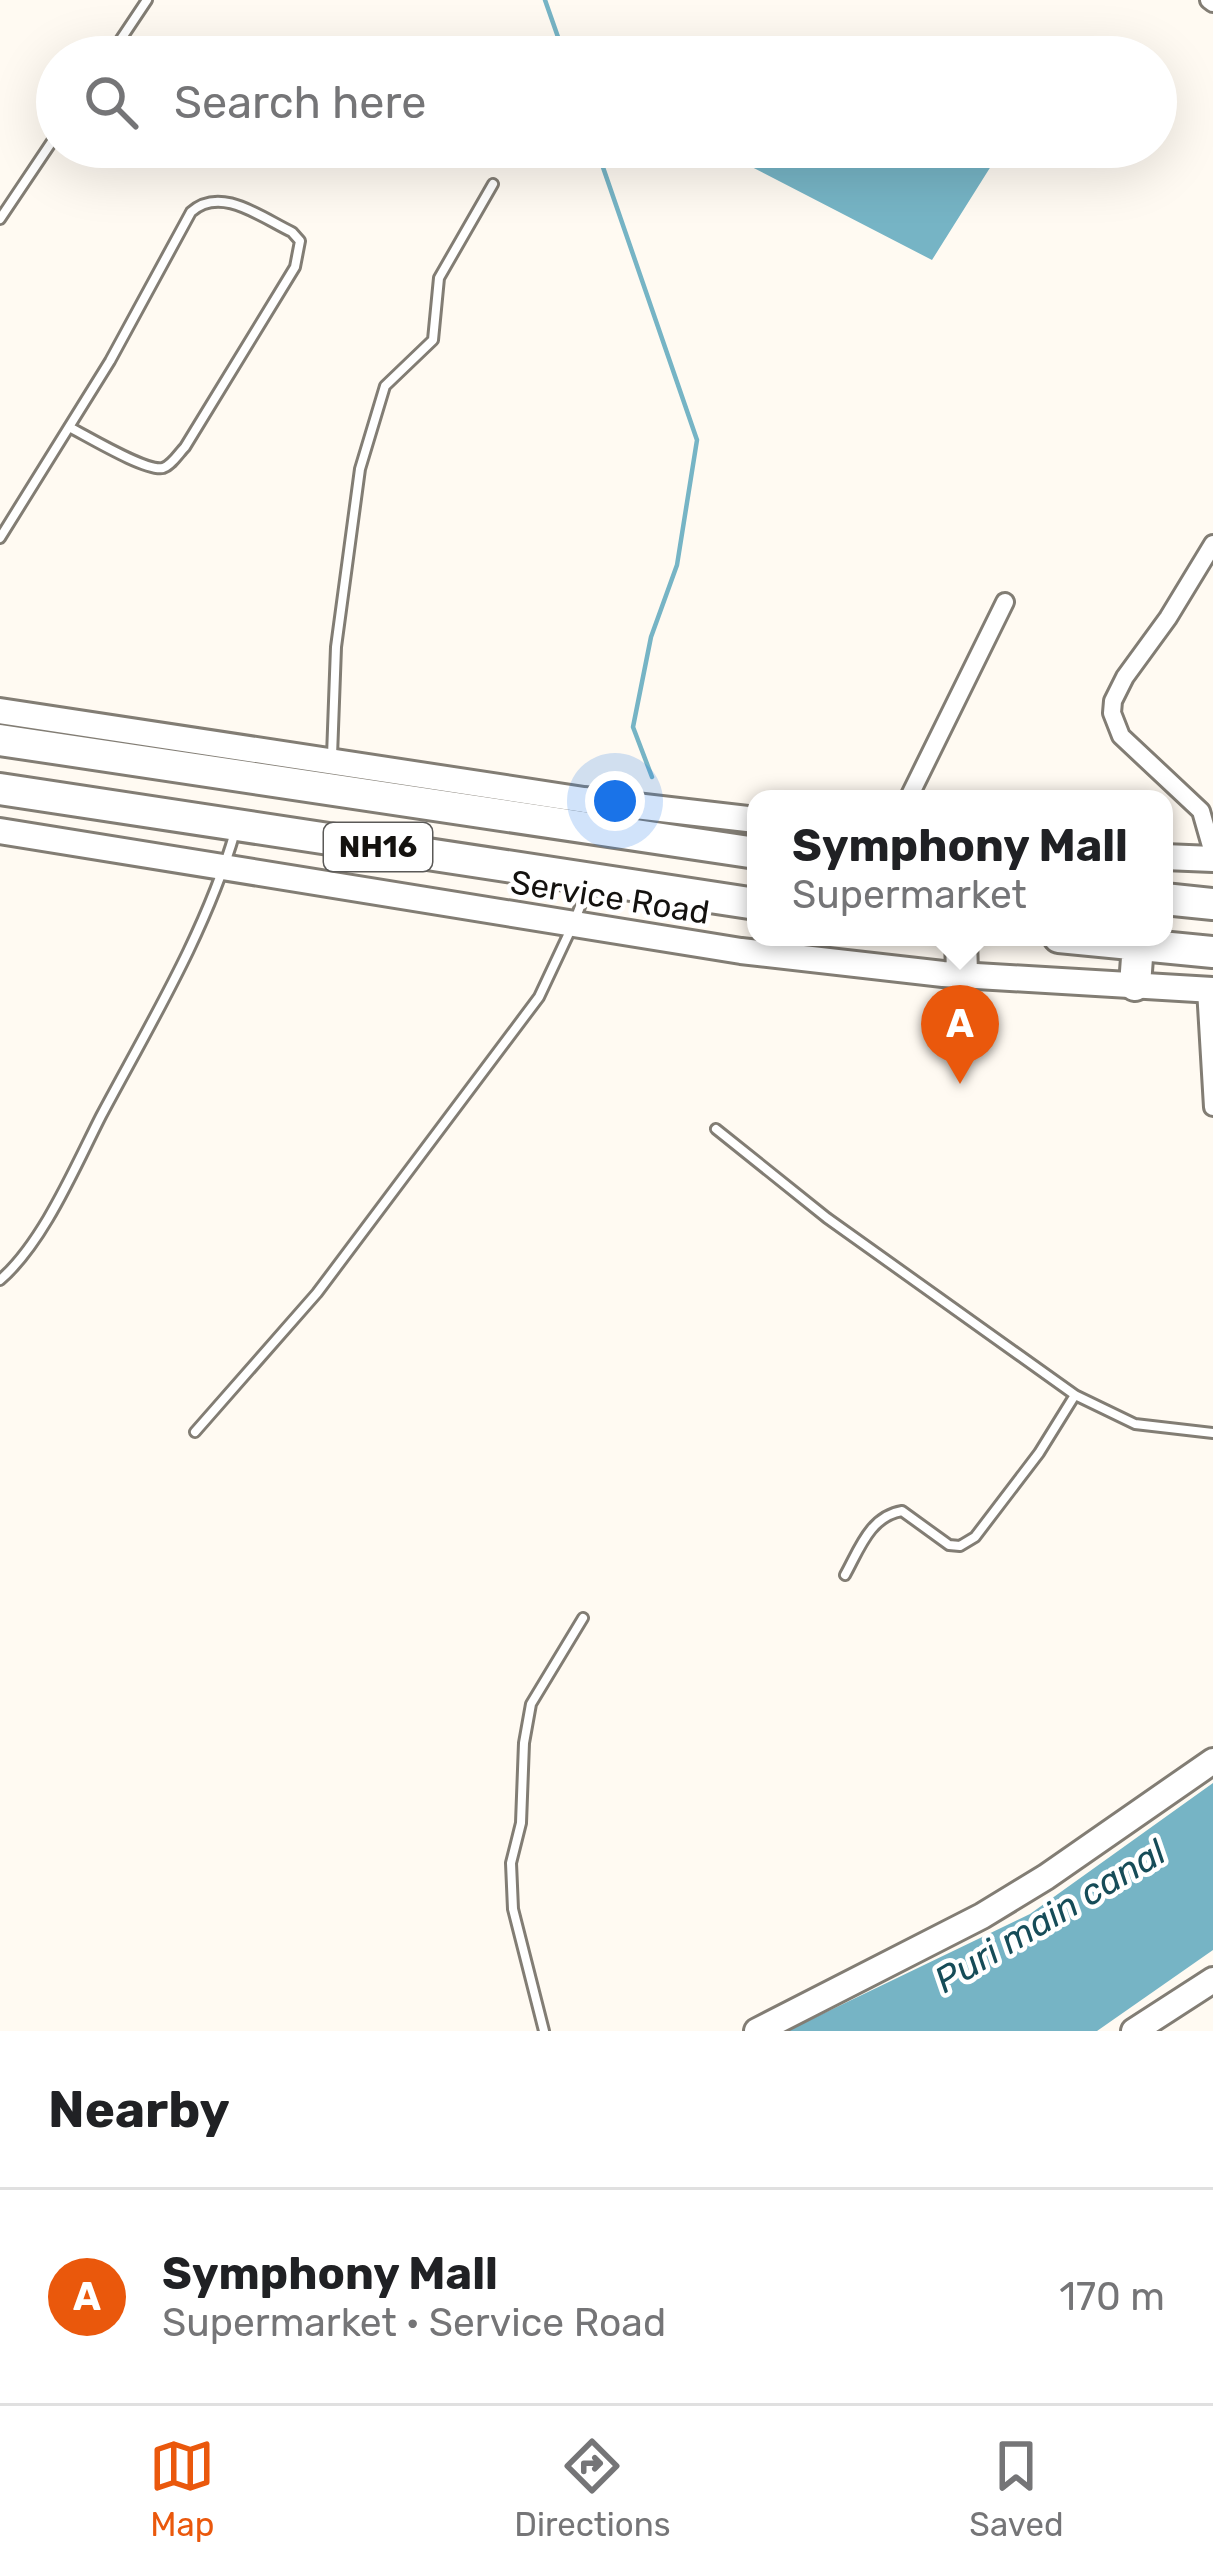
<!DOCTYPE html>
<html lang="en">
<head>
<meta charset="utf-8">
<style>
	:root { --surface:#fff; --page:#f6f6f6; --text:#202124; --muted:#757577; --line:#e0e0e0; --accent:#ea580c }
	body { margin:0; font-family:Rubik,sans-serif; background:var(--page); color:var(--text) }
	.you { position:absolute; left:615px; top:801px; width:42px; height:42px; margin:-30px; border:9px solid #fff; border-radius:50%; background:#1a73e8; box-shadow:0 0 0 18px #1a73e833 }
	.badge { display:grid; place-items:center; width:78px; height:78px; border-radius:50%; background:var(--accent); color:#fff; font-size:39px; font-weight:700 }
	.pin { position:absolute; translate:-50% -99px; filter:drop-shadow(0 3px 6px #0008) }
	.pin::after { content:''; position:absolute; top:63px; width:42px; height:36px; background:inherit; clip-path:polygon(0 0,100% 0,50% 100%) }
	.popup { position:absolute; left:747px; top:790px; width:426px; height:156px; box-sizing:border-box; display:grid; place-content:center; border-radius:24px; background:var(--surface); filter:drop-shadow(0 3px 9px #0005); font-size:39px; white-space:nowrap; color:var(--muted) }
	.popup b { font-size:45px; color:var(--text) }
	.popup::after { content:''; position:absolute; left:50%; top:100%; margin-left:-24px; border:24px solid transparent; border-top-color:var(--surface) }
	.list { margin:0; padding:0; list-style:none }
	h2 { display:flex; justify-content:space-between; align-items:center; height:156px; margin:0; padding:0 48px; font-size:51px }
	h2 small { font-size:39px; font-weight:400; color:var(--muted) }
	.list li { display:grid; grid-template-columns:78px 1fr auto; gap:36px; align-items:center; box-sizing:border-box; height:216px; padding:0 48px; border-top:3px solid var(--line) }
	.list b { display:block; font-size:45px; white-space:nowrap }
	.list p { margin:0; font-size:39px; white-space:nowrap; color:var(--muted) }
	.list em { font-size:39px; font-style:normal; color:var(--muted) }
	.icon { flex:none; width:66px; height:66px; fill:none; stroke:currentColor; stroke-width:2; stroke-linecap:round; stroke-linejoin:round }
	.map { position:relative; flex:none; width:1213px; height:2031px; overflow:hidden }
	.search { position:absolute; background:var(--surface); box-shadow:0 12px 48px #0002; left:36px; right:36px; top:36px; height:132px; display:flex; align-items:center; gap:30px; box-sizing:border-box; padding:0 42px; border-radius:66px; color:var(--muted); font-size:45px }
	.sheet { height:372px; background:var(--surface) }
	nav { display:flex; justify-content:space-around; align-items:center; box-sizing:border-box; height:168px; border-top:3px solid var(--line); background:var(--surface); font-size:33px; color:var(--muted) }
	nav a { display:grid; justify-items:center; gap:6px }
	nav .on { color:var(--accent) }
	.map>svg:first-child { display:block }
</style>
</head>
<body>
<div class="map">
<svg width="1213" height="2031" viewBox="0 0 1213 2031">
	<rect width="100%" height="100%" fill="#fffaf2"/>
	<!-- water -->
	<path fill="#76b4c5" d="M713 147H1003L932 260Z
		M1213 1783V1950L1097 2031H787L1030 1914Z"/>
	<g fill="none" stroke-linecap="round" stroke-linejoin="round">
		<!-- stream -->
		<path stroke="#76b4c5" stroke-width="4.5" d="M545 0 565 57
			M596 147 697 440 677 565 651 637 633 727 652 777"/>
		<!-- lane casing -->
		<g stroke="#827d74" stroke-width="14">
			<path id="lane" d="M109 57 147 0
				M0 219 57 134
				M0 538 110 361 191 212C221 185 262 218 292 232L300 241 295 267 185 447C179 453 172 465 163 468 146 472 87 436 69 427
				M332 756 336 647 360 469 385 386 433 340 439 278 493 184
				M576 917 588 886
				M716 1129 827 1218 1075 1395 1135 1424 1213 1433
				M0 1280C43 1243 75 1167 101 1116 150 1024 206 932 235 832
				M195 1432 317 1293 539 997 570 931
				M845 1575C859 1550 870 1516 902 1511L949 1545 960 1546 975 1537 1039 1453 1075 1395
				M544 2031 513 1909 511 1863 521 1823 524 1743 531 1704 583 1618"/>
		</g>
		<!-- street casing -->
		<g stroke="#827d74" stroke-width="22">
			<path id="street" d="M1209 0 1213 3
				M1213 544 1168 618 1125 677 1113 701 1112 713 1121 736 1201 811 1213 853
				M908 799 1005 602
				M1206 989 1213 1107"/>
		</g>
		<!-- secondary casing -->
		<g stroke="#827d74" stroke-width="30">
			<path id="secondary" d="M0 711 584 800 756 820
				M0 831 741 951 943 974 1213 990
				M1164 857 1213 859
				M757 2031 982 1916 1046 1877 1213 1761
				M1134 2031 1213 1980"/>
		</g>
		<!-- highway casing -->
		<g stroke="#827d74" stroke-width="36">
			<path id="highway" d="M0 740 756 853
				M0 789 756 904
				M1164 899 1213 904
				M961 937 962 975
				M1059 937 1213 952
				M1135 985 1138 944"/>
		</g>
		<!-- lane -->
		<use href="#lane" stroke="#fff" stroke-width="8"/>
		<!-- street -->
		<use href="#street" stroke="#fff" stroke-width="16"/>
		<!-- secondary -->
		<use href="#secondary" stroke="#fff" stroke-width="24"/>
		<!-- highway -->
		<use href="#highway" stroke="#fff" stroke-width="30"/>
	</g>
	<g text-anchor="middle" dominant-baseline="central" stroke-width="9" stroke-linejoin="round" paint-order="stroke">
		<!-- shield labels -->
		<rect fill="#fff" stroke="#5a5957" stroke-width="3" x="324" y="823" width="108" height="48" rx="9"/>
		<g font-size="30" font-weight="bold" fill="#14120f">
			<text x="378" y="847">NH16</text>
		</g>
		<!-- street labels -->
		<g font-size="33" fill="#14120f" stroke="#fff">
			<text transform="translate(610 897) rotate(9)">Service Road</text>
		</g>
		<!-- water labels -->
		<g font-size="36" font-style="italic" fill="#164c58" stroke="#fff">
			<text transform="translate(1050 1916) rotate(-31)">Puri main canal</text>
		</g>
	</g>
</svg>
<div class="you"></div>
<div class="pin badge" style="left:960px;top:1084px">A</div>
<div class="popup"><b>Symphony Mall</b>Supermarket</div>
<div class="search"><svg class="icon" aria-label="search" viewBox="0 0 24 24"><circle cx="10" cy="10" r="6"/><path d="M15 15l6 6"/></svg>Search here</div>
</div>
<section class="sheet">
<h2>Nearby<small></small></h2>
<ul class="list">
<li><span class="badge">A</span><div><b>Symphony Mall</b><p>Supermarket · Service Road</p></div><em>170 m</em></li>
</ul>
</section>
<nav>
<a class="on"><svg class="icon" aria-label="map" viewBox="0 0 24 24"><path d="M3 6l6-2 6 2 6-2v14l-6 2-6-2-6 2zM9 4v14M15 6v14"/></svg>Map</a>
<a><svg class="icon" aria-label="directions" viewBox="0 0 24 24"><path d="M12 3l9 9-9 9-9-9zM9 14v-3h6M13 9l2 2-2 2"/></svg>Directions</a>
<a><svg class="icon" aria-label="saved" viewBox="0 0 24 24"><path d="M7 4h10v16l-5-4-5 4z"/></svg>Saved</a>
</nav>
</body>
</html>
